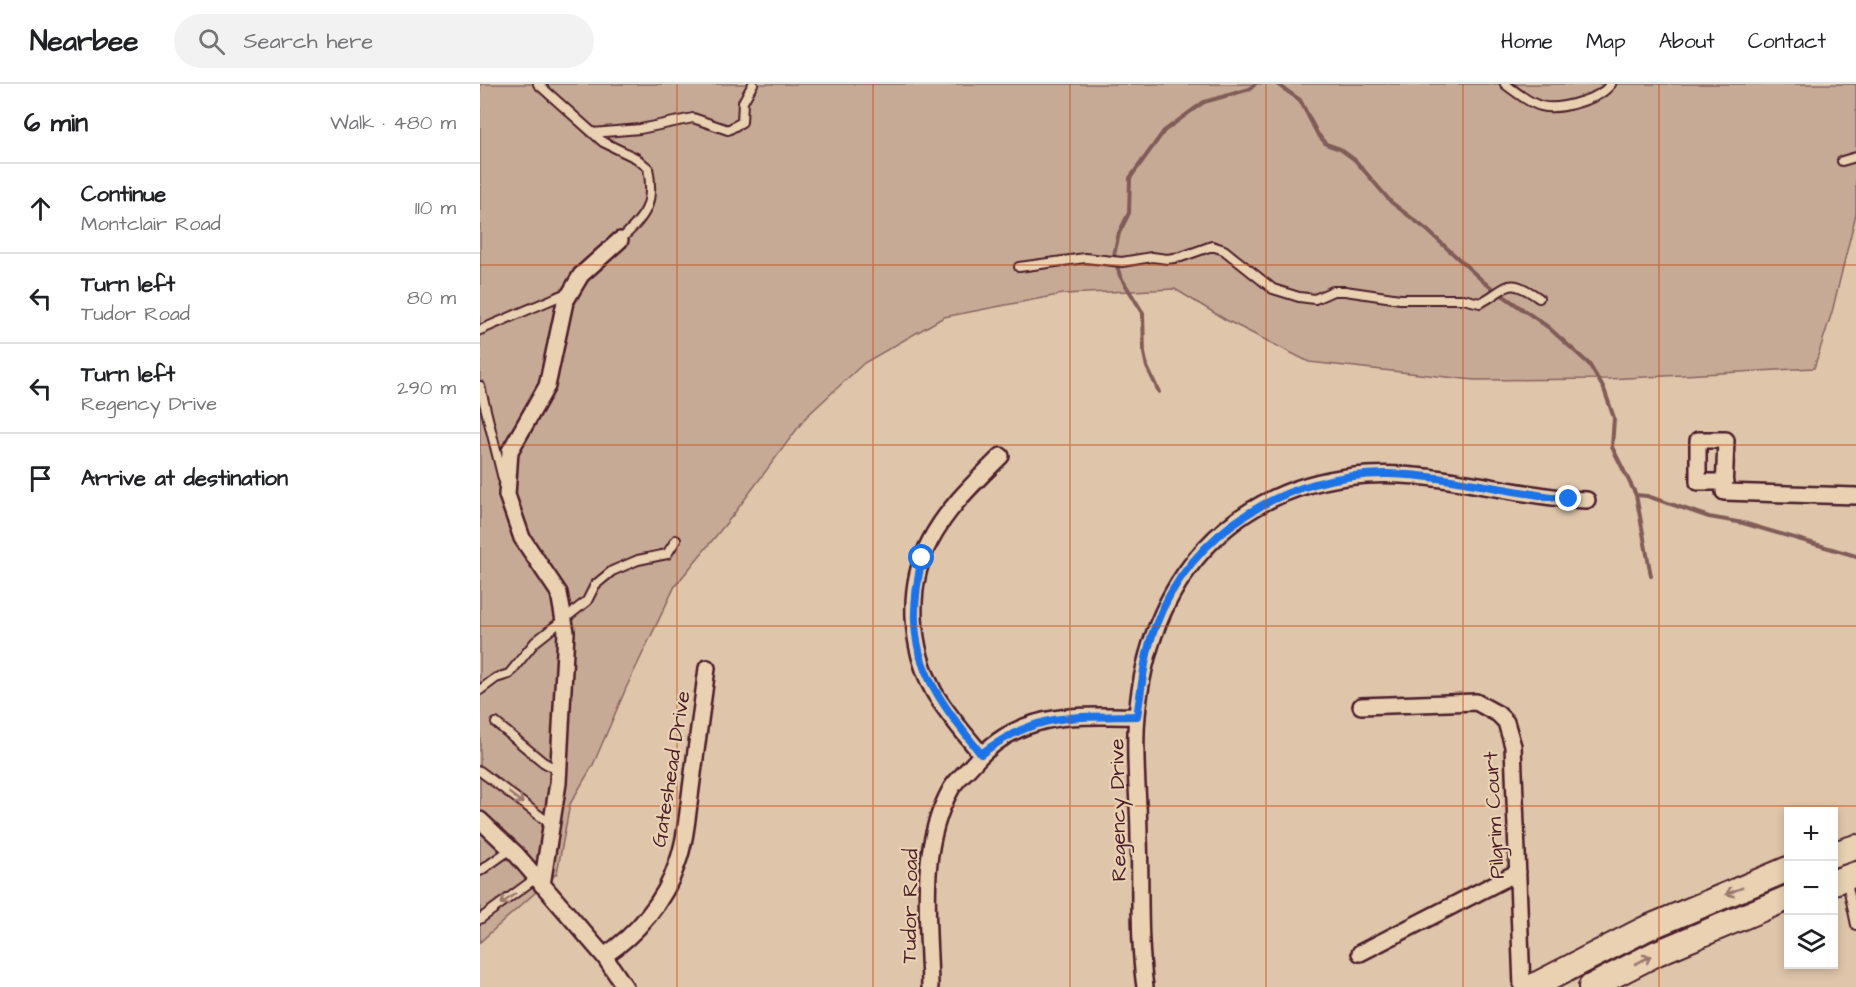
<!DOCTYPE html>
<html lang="en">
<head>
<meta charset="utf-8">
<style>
	:root { --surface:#fff; --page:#f2f2f2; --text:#202124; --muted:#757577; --line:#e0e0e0 }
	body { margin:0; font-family:"Architects Daughter",sans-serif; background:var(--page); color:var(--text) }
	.controls { position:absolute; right:18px; bottom:18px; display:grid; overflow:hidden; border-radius:0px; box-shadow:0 3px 9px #0003 }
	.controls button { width:54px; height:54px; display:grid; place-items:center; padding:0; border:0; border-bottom:2px solid var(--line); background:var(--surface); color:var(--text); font:30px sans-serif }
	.stop { position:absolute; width:18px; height:18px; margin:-14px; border:4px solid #1a73e8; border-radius:50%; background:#fff }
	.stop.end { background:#1a73e8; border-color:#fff; box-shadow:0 2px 6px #0008 }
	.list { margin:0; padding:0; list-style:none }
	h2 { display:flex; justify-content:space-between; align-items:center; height:78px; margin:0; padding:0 24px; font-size:26px }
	h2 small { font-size:20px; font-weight:400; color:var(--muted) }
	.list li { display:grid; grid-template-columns:39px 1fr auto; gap:18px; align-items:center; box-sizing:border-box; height:90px; padding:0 24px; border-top:2px solid var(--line) }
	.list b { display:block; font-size:22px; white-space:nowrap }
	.list p { margin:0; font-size:20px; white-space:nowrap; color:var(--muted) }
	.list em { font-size:20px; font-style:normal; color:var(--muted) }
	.icon { flex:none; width:33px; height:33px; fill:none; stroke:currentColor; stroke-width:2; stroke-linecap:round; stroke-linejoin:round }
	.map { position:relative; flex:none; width:1376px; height:903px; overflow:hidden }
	header { display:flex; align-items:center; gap:36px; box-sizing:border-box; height:84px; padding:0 30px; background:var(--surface); border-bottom:2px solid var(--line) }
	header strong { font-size:28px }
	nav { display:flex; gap:33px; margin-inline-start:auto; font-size:21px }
	.search { width:420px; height:54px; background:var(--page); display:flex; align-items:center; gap:15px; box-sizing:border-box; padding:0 21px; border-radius:33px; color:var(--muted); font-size:22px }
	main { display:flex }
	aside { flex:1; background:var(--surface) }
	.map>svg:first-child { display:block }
</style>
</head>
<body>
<header>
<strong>Nearbee</strong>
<div class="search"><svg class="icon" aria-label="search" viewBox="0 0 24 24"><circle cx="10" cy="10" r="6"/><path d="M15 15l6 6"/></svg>Search here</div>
<nav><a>Home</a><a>Map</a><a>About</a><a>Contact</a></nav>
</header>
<main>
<aside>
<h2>6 min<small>Walk · 480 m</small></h2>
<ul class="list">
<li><svg class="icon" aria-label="ahead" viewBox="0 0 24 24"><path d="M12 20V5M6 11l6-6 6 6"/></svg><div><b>Continue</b><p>Montclair Road</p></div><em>110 m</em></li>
<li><svg class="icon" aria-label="left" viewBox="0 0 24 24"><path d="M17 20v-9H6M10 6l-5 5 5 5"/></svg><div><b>Turn left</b><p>Tudor Road</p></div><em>80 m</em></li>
<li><svg class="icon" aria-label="left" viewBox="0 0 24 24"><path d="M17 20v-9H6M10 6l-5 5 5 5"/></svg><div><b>Turn left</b><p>Regency Drive</p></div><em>290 m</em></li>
<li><svg class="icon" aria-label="arrive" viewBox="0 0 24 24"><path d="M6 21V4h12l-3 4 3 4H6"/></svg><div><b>Arrive at destination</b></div></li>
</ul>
</aside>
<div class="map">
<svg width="1376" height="903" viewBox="0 0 1376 903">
	<rect width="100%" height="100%" fill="#dfc6aa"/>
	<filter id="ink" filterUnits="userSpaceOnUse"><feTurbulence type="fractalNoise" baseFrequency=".0167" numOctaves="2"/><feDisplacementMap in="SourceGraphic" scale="12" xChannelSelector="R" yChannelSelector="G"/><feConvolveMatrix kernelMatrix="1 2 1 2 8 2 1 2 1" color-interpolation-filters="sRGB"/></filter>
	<g filter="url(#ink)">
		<!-- green -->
		<path fill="#c7aa95" stroke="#886460" stroke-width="1.5" d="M0 0H1376V130L1352 228 1334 284 1128 295 994 296 829 278 746 236 695 205 583 210 464 233 384 279 326 333 253 431 195 502 147 602 113 681 90 720 77 789 0 858Z"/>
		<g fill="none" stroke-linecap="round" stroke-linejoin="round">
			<!-- stream -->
			<path stroke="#805c59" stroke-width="4" d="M797 0 820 16 837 49 846 60 860 65 875 76 911 118 947 146 1005 199 1068 243 1109 280 1124 305 1134 334 1132 363 1156 411 1171 492
				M679 308 667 283 664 269 663 229 640 192 634 171 639 149 649 129 650 94 684 47 714 25 724 18 770 5 775 0
				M1156 411 1167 412 1229 433 1263 439 1376 472"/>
			<!-- service casing -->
			<g stroke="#4a1f2b" stroke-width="12">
				<path id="service" d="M58 0 123 58 156 74 168 84C175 120 166 132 140 156
					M1025 0C1056 23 1064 30 1103 17 1114 13 1123 10 1131 0
					M112 49 160 45 213 34 248 46 262 38 263 18 273 0
					M1362 77 1376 73
					M539 183 605 174 642 178 672 173 687 175 701 173 732 162 744 166 793 205 819 213 835 215 853 207H865L920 215H983L1000 219C1029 204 1026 191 1059 214
					M0 246 87 209
					M0 302 23 395
					M0 606 16 594 29 590 55 558 107 517 115 501 132 487 158 476 187 470 196 456
					M16 639 63 678 79 687
					M0 687 72 741
					M0 787 31 765
					M1367 798 1376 841
					M0 835 56 794"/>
			</g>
			<!-- minor casing -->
			<g stroke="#4a1f2b" stroke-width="20">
				<path id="minor" d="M1245 398H1218V356H1246L1244 408 1376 412
					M881 622 996 618 1018 630 1026 638 1033 662 1042 903
					M501 670C485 650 467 630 454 608 430 563 426 502 450 457 467 424 495 398 521 372
					M0 736 36 770 124 872 145 903
					M62 801 78 699 86 548 79 509 42 454 27 411 30 367 67 302 85 218 101 191 140 156
					M880 869 1038 788
					M124 872C156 851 185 817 197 780 205 759 207 735 210 712 216 669 221 627 227 584
					M450 903C449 837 437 765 471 705 476 696 485 689 492 681 509 661 531 646 556 639 588 629 624 633 657 632
					M665 903C658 854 661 803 659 754 659 714 653 671 657 632 668 499 749 400 887 391 957 386 1035 413 1107 416"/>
			</g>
			<!-- primary casing -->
			<g stroke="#4a1f2b" stroke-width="28">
				<path id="primary" d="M1354 770 1376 763
					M1354 798 1376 790
					M1052 903 1165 845 1308 785
					M1111 903 1177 869 1308 814"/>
			</g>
			<!-- service -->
			<use href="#service" stroke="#e9d1b2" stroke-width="8"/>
			<!-- minor -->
			<use href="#minor" stroke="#e9d1b2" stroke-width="15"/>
			<!-- primary -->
			<use href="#primary" stroke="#e9d1b2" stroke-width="24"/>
		</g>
		<!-- one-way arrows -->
		<defs><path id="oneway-shaft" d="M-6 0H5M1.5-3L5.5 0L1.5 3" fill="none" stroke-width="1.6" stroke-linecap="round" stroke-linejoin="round" transform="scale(1.5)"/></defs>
		<g stroke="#9a786e">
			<use href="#oneway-shaft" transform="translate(36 714) rotate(37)"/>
			<use href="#oneway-shaft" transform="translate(1254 807) rotate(158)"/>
			<use href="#oneway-shaft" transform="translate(28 815) rotate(143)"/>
			<use href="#oneway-shaft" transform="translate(1163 876) rotate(-27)"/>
		</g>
	</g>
	<g fill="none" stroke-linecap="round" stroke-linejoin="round" filter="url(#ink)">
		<!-- route -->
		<path stroke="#1a73e8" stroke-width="8" d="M442 474C422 567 445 599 501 670 555 629 591 633 657 632 662 603 664 571 675 543 710 447 808 389 908 390 968 391 1029 409 1089 415"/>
	</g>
	<!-- grid -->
	<path fill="none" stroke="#c04a14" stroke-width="1.5" stroke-opacity="0.55" d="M197 0V903M393 0V903M590 0V903M786 0V903M983 0V903M1179 0V903M0 181H1376M0 361H1376M0 542H1376M0 722H1376"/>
	<g text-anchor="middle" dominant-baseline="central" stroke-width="4.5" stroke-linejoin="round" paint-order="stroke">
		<!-- street labels -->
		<g font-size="21" fill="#4a1f2b" stroke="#e9d1b2">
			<text transform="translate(191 685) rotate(-81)">Gateshead Drive</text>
			<text transform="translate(638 726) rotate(-91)">Regency Drive</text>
			<text transform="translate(1014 731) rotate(-93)">Pilgrim Court</text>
			<text transform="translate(430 822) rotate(-89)">Tudor Road</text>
		</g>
	</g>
</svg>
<div class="controls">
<button>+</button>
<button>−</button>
<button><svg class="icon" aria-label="layers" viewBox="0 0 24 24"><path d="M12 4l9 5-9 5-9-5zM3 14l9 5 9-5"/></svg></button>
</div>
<div class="stop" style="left:442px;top:474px"></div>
<div class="stop end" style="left:1089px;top:415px"></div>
</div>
</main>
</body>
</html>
